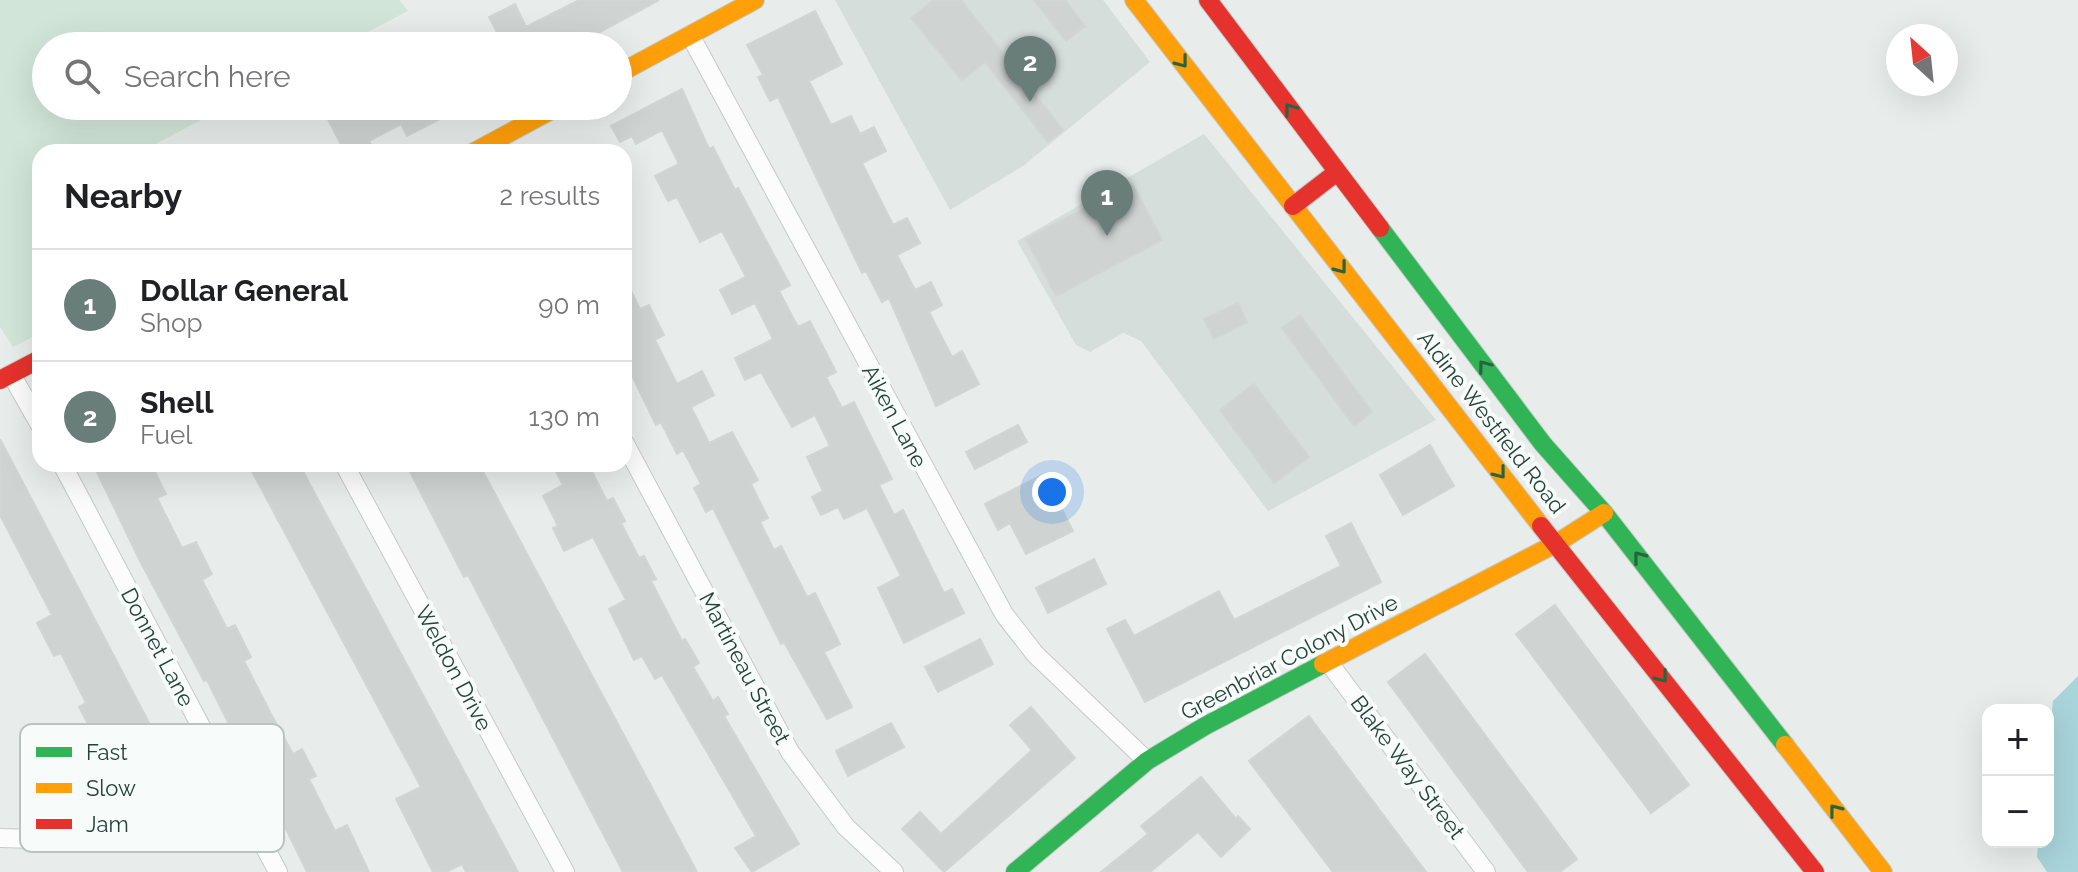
<!DOCTYPE html>
<html lang="en">
<head>
<meta charset="utf-8">
<style>
	:root { --surface:#fff; --page:#f2f2f2; --text:#202124; --muted:#757577; --line:#e0e0e0; --accent:#697e78 }
	body { margin:0; font-family:Raleway,sans-serif; background:var(--page); color:var(--text) }
	.controls { position:absolute; right:24px; bottom:24px; display:grid; overflow:hidden; border-radius:16px; box-shadow:0 8px 32px #0002 }
	.controls button { width:72px; height:72px; display:grid; place-items:center; padding:0; border:0; border-bottom:2px solid var(--line); background:var(--surface); color:var(--text); font:40px sans-serif }
	.compass { position:absolute; left:1886px; top:24px; width:72px; height:72px; border-radius:50%; background:var(--surface); box-shadow:0 8px 32px #0002; rotate:333deg }
	.you { position:absolute; left:1052px; top:492px; width:28px; height:28px; margin:-20px; border:6px solid #fff; border-radius:50%; background:#1a73e8; box-shadow:0 0 0 12px #1a73e833 }
	.badge { display:grid; place-items:center; width:52px; height:52px; border-radius:50%; background:var(--accent); color:#fff; font-size:26px; font-weight:700 }
	.pin { position:absolute; translate:-50% -66px; filter:drop-shadow(0 2px 4px #0008) }
	.pin::after { content:''; position:absolute; top:42px; width:28px; height:24px; background:inherit; clip-path:polygon(0 0,100% 0,50% 100%) }
	.list { margin:0; padding:0; list-style:none }
	h2 { display:flex; justify-content:space-between; align-items:center; height:104px; margin:0; padding:0 32px; font-size:34px }
	h2 small { font-size:26px; font-weight:400; color:var(--muted) }
	.list li { display:grid; grid-template-columns:52px 1fr auto; gap:24px; align-items:center; box-sizing:border-box; height:112px; padding:0 32px; border-top:2px solid var(--line) }
	.list b { display:block; font-size:30px; white-space:nowrap }
	.list p { margin:0; font-size:26px; white-space:nowrap; color:var(--muted) }
	.list em { font-size:26px; font-style:normal; color:var(--muted) }
	.icon { flex:none; width:44px; height:44px; fill:none; stroke:currentColor; stroke-width:2; stroke-linecap:round; stroke-linejoin:round }
	.map { position:relative; flex:none; width:2078px; height:872px; overflow:hidden }
	.search { position:absolute; background:var(--surface); box-shadow:0 8px 32px #0002; left:32px; top:32px; width:600px; height:88px; display:flex; align-items:center; gap:20px; box-sizing:border-box; padding:0 28px; border-radius:44px; color:var(--muted); font-size:30px }
	.panel { position:absolute; background:var(--surface); box-shadow:0 8px 32px #0002; left:32px; top:144px; width:600px; height:328px; border-radius:24px }
	.map>svg:first-child { display:block }
</style>
</head>
<body>
<div class="map">
<svg width="2078" height="872" viewBox="0 0 2078 872">
	<rect width="100%" height="100%" fill="#e8edeb"/>
	<!-- built -->
	<path fill="#d6dedb" d="M835 0H1103L1150 62 1023 166 950 210Z
		M1204 134 1436 420 1268 511 1141 341 1123 333 1090 352 1076 345 1017 241Z"/>
	<!-- green -->
	<path fill="#d1e6d8" d="M0 0H399L408 11 341 46H46V106H227L150 147 153 152H40V333L13 347 0 327Z"/>
	<!-- water -->
	<path fill="#a9d4db" d="M2078 676V872H2047L2037 857 2038 842H2048V749L2053 701Z"/>
	<!-- building -->
	<path fill="#cfd4d2" stroke="#d1d6d4" stroke-width="2" d="M579 0H659L574 46H504L489 17 515 4 526 27Z
		M934 0H961L1063 130 1048 142 985 62 962 80 911 18Z
		M1034 0H1065L1085 26 1066 41Z
		M815 11 842 64 809 81 831 125 851 116 860 134 874 127 886 151 862 163 893 225 907 218 920 243 897 255 915 290 931 282 942 305 929 312 952 357 962 351 979 384 936 406 889 298 882 302 866 271 862 273 778 97 770 101 758 77 763 75 747 45Z
		M682 89 709 149 713 147 735 190 738 188 790 285 779 291 798 327 810 321 836 372 826 377 842 408 854 402 892 479 879 485 894 515 903 510 944 593 952 589 964 613 904 643 878 588 901 576 867 508 844 519 838 507 821 515 812 497 823 491 807 457 830 446 815 415 792 427 761 372 745 380 735 358 773 339 755 303 732 314 720 290 746 277 722 231 700 242 677 197 668 201 655 176 679 164 662 130 636 144 632 136 620 142 611 126Z
		M321 106H465L407 136 401 124 369 141 375 152H345Z
		M1132 183 1162 240 1056 296 1026 239Z
		M624 277 640 309 649 305 664 335 655 340 677 384 702 371 714 395 691 407 709 443 732 432 758 480 751 484 768 518 760 522 774 550 781 546 807 597 815 593 840 644 824 652 852 707 827 719 784 642 781 644 713 508 706 512 694 488 701 484 683 450 677 454 661 422 656 425 624 359Z
		M1238 303 1247 322 1214 339 1204 319Z
		M1300 315 1372 412 1354 426 1282 328Z
		M1254 384 1309 457 1274 483 1220 410Z
		M1018 425 1027 442 975 469 966 452Z
		M0 439 167 757 162 759 183 800 140 822 133 809 121 815 110 794 129 784 104 735 96 739 79 707 86 703 61 653 54 656 37 623 52 615 0 515Z
		M1430 445 1454 486 1403 515 1380 475Z
		M93 464H151L166 494 157 498 182 548 196 542 212 574 202 580 227 629 235 625 251 657 244 661 271 714 293 754 302 749 316 776 309 779 335 831 347 825 369 872H307L271 798 267 801 207 680 204 681 140 561Z
		M248 464H299L518 872H466L462 864 446 872H433L396 799 421 787Z
		M406 464H479L697 872H623L468 575 464 577Z
		M552 464H588L607 501 613 498 625 521 621 523 639 558 644 556 656 579 651 581 682 641 685 639 699 663 693 667 713 701 718 697 728 714 724 716 799 844 752 872 735 848 756 836 662 675 655 679 642 656 634 660 609 609 626 600 593 537 564 551 553 528 558 526 543 496 563 485Z
		M1044 474 1073 531 1026 554 1010 523 998 530 985 504Z
		M1351 523 1381 582 1145 702 1107 629 1125 620 1134 636 1219 591 1234 620 1341 566 1326 536Z
		M1094 559 1106 584 1048 613 1036 588Z
		M1555 605 1689 785 1651 813 1516 634Z
		M980 639 993 664 938 692 925 667Z
		M1425 654 1577 859 1560 872H1528L1388 682Z
		M1031 707 1075 758 944 872 902 829 920 812 941 834 1032 750 1010 725Z
		M1309 716 1426 872H1333L1249 761Z
		M891 723 904 747 848 776 836 751Z
		M1201 777 1236 819 1238 816 1250 829 1221 857 1198 832 1150 872H1101L1148 834 1141 826Z"/>
	<g fill="none" stroke-linecap="round" stroke-linejoin="round">
		<!-- street casing -->
		<g stroke="#c5cac8" stroke-width="20">
			<path id="street" d="M690 35 1004 614 1035 654 1147 761
				M11 374 40 425
				M624 442 790 752 846 827 894 872
				M62 464 278 872
				M344 464 565 872
				M1329 663 1486 872
				M0 838 136 842 197 830 244 810"/>
		</g>
		<!-- fast casing -->
		<g stroke="#c3cbc8" stroke-width="20">
			<path id="fast" d="M1380 228 1543 444 1604 513 1785 745
				M1015 872 1147 761 1205 726 1323 664"/>
		</g>
		<!-- slow casing -->
		<g stroke="#c3cbc8" stroke-width="20">
			<path id="slow" d="M1134 0 1541 526
				M618 74 755 0
				M474 152 559 106
				M1323 664 1557 543 1604 513
				M1785 745 1883 872"/>
		</g>
		<!-- jam casing -->
		<g stroke="#c3cbc8" stroke-width="20">
			<path id="jam" d="M1208 0 1380 228
				M1293 206 1337 172
				M0 380 40 359
				M1541 526 1815 872"/>
		</g>
		<!-- street -->
		<use href="#street" stroke="#fcfcfc" stroke-width="18"/>
		<!-- fast -->
		<use href="#fast" stroke="#30b455" stroke-width="18"/>
		<!-- slow -->
		<use href="#slow" stroke="#ff9f0a" stroke-width="18"/>
		<!-- jam -->
		<use href="#jam" stroke="#e5322d" stroke-width="18"/>
	</g>
	<!-- one-way arrows -->
	<defs><path id="oneway-chevron" d="M-2-3.5L2.5 0L-2 3.5" fill="none" stroke-width="1.6" stroke-linecap="round" stroke-linejoin="round" transform="scale(2)"/></defs>
	<g stroke="#286442">
		<use href="#oneway-chevron" transform="translate(1182 62) rotate(52)"/>
		<use href="#oneway-chevron" transform="translate(1290 109) rotate(-127)"/>
		<use href="#oneway-chevron" transform="translate(1341 268) rotate(52)"/>
		<use href="#oneway-chevron" transform="translate(1484 366) rotate(-127)"/>
		<use href="#oneway-chevron" transform="translate(1500 473) rotate(52)"/>
		<use href="#oneway-chevron" transform="translate(1639 557) rotate(-128)"/>
		<use href="#oneway-chevron" transform="translate(1662 677) rotate(52)"/>
		<use href="#oneway-chevron" transform="translate(1835 810) rotate(-128)"/>
	</g>
	<g text-anchor="middle" dominant-baseline="central" stroke-width="8" stroke-linejoin="round" paint-order="stroke">
		<!-- street labels -->
		<g font-size="22" fill="#24423a" stroke="#f7fbf9">
			<text transform="translate(895 416) rotate(62)">Aiken Lane</text>
			<text transform="translate(1492 422) rotate(52)">Aldine Westfield Road</text>
			<text transform="translate(158 647) rotate(62)">Donnet Lane</text>
			<text transform="translate(1289 657) rotate(-28)">Greenbriar Colony Drive</text>
			<text transform="translate(454 668) rotate(62)">Weldon Drive</text>
			<text transform="translate(745 668) rotate(62)">Martineau Street</text>
			<text transform="translate(1408 767) rotate(53)">Blake Way Street</text>
		</g>
	</g>
	<!-- legend -->
	<rect x="20" y="724" width="264" height="128" rx="12" fill="#f7fbf9" stroke="#b8c4c0" stroke-width="2"/>
	<rect x="36" y="747" width="36" height="10" fill="#30b455"/>
	<rect x="36" y="783" width="36" height="10" fill="#ff9f0a"/>
	<rect x="36" y="819" width="36" height="10" fill="#e5322d"/>
	<g font-size="22" fill="#24423a">
		<text x="86" y="760">Fast</text>
		<text x="86" y="796">Slow</text>
		<text x="86" y="832">Jam</text>
	</g>
</svg>
<div class="controls">
<button>+</button>
<button>−</button>
</div>
<svg class="compass" viewBox="-18 -18 36 36"><path d="M0-13l5 13h-10z" fill="#e53935"/><path d="M0 13l5-13h-10z" fill="#757577"/></svg>
<div class="you"></div>
<div class="pin badge" style="left:1107px;top:236px">1</div>
<div class="pin badge" style="left:1030px;top:102px">2</div>
<div class="search"><svg class="icon" aria-label="search" viewBox="0 0 24 24"><circle cx="10" cy="10" r="6"/><path d="M15 15l6 6"/></svg>Search here</div>
<section class="panel">
<h2>Nearby<small>2 results</small></h2>
<ul class="list">
<li><span class="badge">1</span><div><b>Dollar General</b><p>Shop</p></div><em>90 m</em></li>
<li><span class="badge">2</span><div><b>Shell</b><p>Fuel</p></div><em>130 m</em></li>
</ul>
</section>
</div>
</body>
</html>
